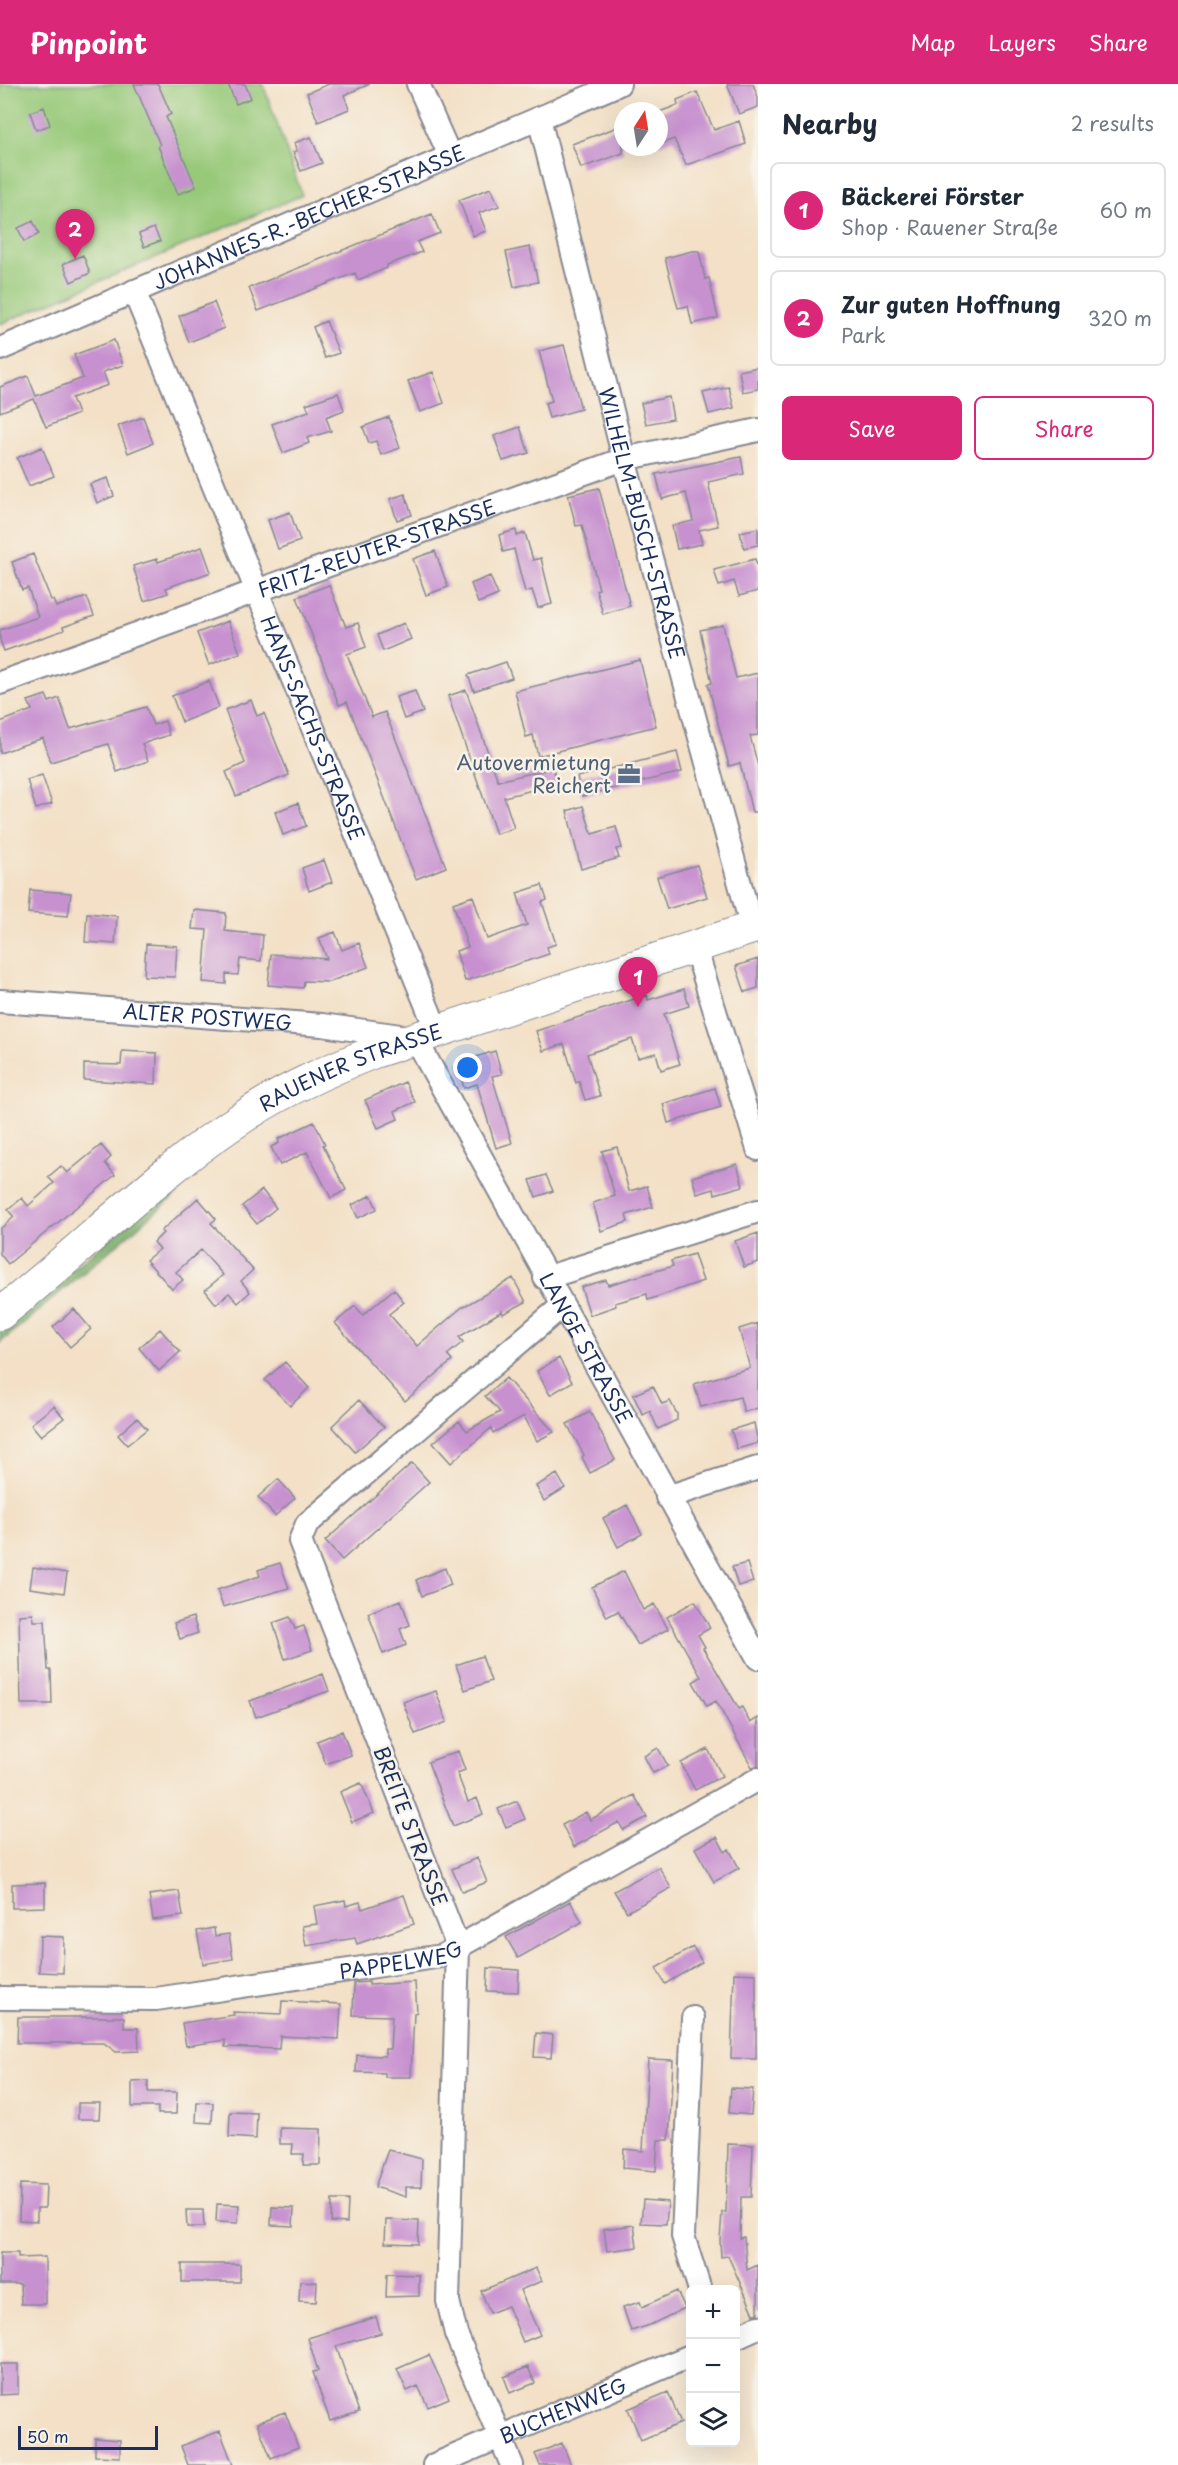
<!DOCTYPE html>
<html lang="en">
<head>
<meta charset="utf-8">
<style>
	:root { --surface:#fff; --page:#f2f2f3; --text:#1f2937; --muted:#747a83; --line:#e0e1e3; --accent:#db2777 }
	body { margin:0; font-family:"Playpen Sans",sans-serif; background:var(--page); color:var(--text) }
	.controls { position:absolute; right:18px; bottom:18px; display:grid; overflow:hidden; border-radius:9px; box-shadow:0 6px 24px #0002 }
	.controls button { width:54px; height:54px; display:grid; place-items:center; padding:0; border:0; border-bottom:2px solid var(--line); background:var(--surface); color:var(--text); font:30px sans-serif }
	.compass { position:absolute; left:614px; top:18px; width:54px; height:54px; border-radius:50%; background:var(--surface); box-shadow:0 6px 24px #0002; rotate:12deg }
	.scale { position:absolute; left:18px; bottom:15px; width:140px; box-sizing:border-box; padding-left:6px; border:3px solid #1b2f5e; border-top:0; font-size:16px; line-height:21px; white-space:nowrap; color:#1b2f5e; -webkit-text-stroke:4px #f7f3e8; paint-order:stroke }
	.you { position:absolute; left:468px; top:984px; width:21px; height:21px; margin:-15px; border:4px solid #fff; border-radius:50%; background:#1a73e8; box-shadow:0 0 0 9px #1a73e833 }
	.badge { display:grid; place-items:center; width:39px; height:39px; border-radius:50%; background:var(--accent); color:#fff; font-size:20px; font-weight:700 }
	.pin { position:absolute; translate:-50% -50px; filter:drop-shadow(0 2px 3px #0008) }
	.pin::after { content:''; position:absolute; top:32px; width:21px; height:18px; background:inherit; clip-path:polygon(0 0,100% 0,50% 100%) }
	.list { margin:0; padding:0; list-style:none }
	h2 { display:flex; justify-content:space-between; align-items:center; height:78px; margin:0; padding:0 24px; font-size:26px }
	h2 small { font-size:20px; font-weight:400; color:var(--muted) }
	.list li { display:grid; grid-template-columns:39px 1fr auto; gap:18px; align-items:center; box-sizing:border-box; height:96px; margin:0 12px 12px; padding:0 12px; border:2px solid var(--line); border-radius:9px }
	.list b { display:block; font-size:22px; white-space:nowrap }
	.list p { margin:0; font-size:20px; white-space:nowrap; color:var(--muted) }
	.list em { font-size:20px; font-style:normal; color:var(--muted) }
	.actions { display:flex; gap:12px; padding:18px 24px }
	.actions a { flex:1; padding:14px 0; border:2px solid var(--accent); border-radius:9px; text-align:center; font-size:21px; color:var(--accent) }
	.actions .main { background:var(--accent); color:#fff }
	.icon { flex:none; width:33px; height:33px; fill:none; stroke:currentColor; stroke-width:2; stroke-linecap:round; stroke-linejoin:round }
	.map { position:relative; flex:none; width:758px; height:2381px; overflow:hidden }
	header { display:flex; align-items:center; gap:36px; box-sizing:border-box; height:84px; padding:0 30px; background:var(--accent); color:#fff }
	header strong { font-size:28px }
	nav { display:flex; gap:33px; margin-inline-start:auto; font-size:21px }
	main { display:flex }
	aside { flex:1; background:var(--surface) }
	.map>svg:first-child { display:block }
</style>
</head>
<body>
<header>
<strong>Pinpoint</strong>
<nav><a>Map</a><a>Layers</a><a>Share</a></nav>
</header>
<main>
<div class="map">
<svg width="758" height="2381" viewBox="0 0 758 2381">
	<rect width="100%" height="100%" fill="#f7f3e8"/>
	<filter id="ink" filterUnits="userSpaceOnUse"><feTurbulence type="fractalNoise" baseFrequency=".0167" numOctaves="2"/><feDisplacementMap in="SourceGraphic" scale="12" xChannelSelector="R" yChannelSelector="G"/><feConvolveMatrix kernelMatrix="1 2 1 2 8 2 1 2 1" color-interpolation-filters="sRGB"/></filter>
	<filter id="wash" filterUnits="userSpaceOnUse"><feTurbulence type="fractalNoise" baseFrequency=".008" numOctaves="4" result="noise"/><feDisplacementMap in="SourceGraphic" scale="24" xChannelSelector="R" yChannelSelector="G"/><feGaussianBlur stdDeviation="1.35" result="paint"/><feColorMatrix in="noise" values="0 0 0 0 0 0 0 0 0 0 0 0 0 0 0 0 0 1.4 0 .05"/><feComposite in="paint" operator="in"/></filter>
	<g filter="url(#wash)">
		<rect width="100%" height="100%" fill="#f3e0c6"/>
		<!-- green -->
		<path fill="#97c979" stroke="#597c6c" stroke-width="1.5" d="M0 0H263L302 111 0 240Z"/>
		<!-- forest -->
		<path fill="#79ad69" stroke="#4a6e64" stroke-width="1.5" d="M183 1095 182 1103 177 1110 0 1259V1243Z"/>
		<g id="blocks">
			<!-- building -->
			<path fill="#c791d0" d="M134 0H158L171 30 166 33 196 103 178 110 158 62 160 61Z
				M228 0H245L251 14 236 20Z
				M329 0H370L344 11 349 25 318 38 307 9Z
				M727 0H753L758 14V23L739 30Z
				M697 8 714 46 739 37 746 60 686 81 674 55 659 61V28L678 21 677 16Z
				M44 23 50 41 36 46 30 28Z
				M623 41V69L581 84 572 60Z
				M311 53 322 79 301 87 293 68 297 67 294 59Z
				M491 104 499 122 479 129 486 147 473 152 459 116Z
				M432 130 440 149 417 158 422 168 387 181V184L358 196 355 189 258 227 249 204Z
				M33 137 39 150 24 158 18 144Z
				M154 144 160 157 144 163 139 150Z
				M530 163 538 198 514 203 506 168Z
				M692 167H699L705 195 709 194 718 234 692 240 688 222 678 224 665 174Z
				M83 171 90 189 71 198 63 180Z
				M214 218 224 244 189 258 179 232Z
				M326 237 339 269 325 274 313 243Z
				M114 256 123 281 103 288 108 301 72 314 78 330 46 343 34 315 0 328V303L28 292 36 312 83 294 74 271Z
				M564 261 581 325 549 334 545 319 552 317 539 267Z
				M758 283V305L743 308 739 287Z
				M433 288 444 319 420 328 408 297Z
				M729 303 734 324 709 330 703 309Z
				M338 309 344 326 326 333 331 347 307 354 309 359 283 369 272 340 309 327 306 320Z
				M669 313 673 335 646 340 641 319Z
				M143 333 153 359 128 369 118 342Z
				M389 333 400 364 381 371 376 357 369 359 363 343Z
				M520 343 529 369 503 377 494 352Z
				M42 363 54 392 29 402 17 374Z
				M741 373 744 390 708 398 718 442 699 446 702 460 677 465 672 442 693 437 686 409 662 415 656 390Z
				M108 394 114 412 97 419 90 400Z
				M599 404 630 522 603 530 596 506 599 505 582 441 576 442 568 411Z
				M405 410 412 431 397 436 390 415Z
				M290 428 300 457 278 465 268 436Z
				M758 444V461L744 464 740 448Z
				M516 446 517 452 525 449 533 476 541 474 552 520 538 524 532 506 525 508 514 465 503 468 499 451Z
				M202 463 211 488 166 504 168 509 144 517 133 482 157 475 158 478Z
				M435 467 448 503 426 511 413 475Z
				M33 470 51 516H53L56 523 87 513 94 532 63 543 64 546 4 567 0 556V546L38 533 28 504 22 506 12 478Z
				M755 475 758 484V507L739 512 734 497 719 502 714 486Z
				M490 492 498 511 478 519 471 500Z
				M329 501 346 543 358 539 366 563 347 570 372 633 385 628 446 783 416 795 347 618 339 621 297 513Z
				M228 537 240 569 209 581 197 549Z
				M404 539 411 555 383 567 377 551Z
				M723 541 736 594 758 589V651L750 652 758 682V728H752L740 679 729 682 708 600 712 599 700 546Z
				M640 576 656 642 538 672 533 651 526 653 515 607Z
				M506 578 512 594 474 607 468 591Z
				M209 597 219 623 182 638 172 612Z
				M466 606 498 697 553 684 557 700 504 713 514 744 496 750 448 612Z
				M415 607 423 628 404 635 396 613Z
				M46 611 49 618 59 614 70 645 146 623 153 641 165 637 169 651 142 660 148 677 117 688 108 660 51 678 43 654 0 669V638L32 626 28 617Z
				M251 616 257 632 264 629 289 691 236 712 226 688 245 679 225 626Z
				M677 668 682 688 582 712 577 693Z
				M42 691 52 720 36 725 27 696Z
				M298 719 306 742 283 751 275 728Z
				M583 722 592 750 616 743 622 764 616 765 619 774 581 785 567 727Z
				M324 776 332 798 309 807 302 784Z
				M697 781 707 813 667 825 657 793Z
				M542 801 547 816 542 818 556 860 547 863 549 870 465 897 456 867 468 863 453 819 473 812 487 855 527 841 517 809Z
				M30 806 71 809 68 832 28 829Z
				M194 826 226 829 225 847 263 851 261 877 240 875 238 891 226 890V900L203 898 207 846 192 845Z
				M87 829 117 832 115 860 85 858Z
				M335 848 342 866 359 859 368 883 329 898 304 897 303 904 268 901 271 870 327 875 319 854Z
				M146 860 177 862 175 893 144 892Z
				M758 875V904L745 908 736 882Z
				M684 905 689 922 664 930 680 980 661 986 656 969 638 974 632 955 587 970 600 1012 585 1016 579 997 576 999 564 960 543 967 536 947 647 911 648 916Z
				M122 967 157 969 156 1000 84 996V980L121 981Z
				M495 967 502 990 492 992 512 1059 496 1064 477 1000 464 1004 457 979Z
				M405 998 415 1018 395 1027 398 1035 378 1044 365 1016Z
				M715 1004 721 1023 668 1039 663 1020Z
				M314 1038 325 1060 323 1061 346 1106 331 1114 307 1068 280 1081 271 1063 279 1059 278 1055Z
				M101 1061 111 1073 105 1079 115 1091 8 1180 0 1170V1145L14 1133 8 1126 22 1114 28 1122 54 1099 48 1093 61 1082 67 1089Z
				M617 1063 629 1107 647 1102 653 1123 626 1131 628 1138 601 1147 593 1119 615 1112 602 1067Z
				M737 1080 743 1102 715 1110 714 1105 697 1110 692 1093Z
				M546 1091 553 1107 536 1113 530 1096Z
				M262 1106 276 1124 257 1140 242 1122Z
				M371 1111 377 1125 358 1134 352 1121Z
				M198 1114 216 1135 211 1139 253 1186 241 1197 250 1208 238 1219 229 1209 216 1220 205 1206 223 1191 201 1166 176 1188 183 1196 172 1205 146 1176 160 1165 154 1158 163 1149 161 1147Z
				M758 1149V1178L744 1183 735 1157Z
				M694 1170 703 1197 648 1216 647 1210 615 1219 616 1222 590 1231 581 1203 606 1196 608 1201 673 1182 671 1177Z
				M513 1194 526 1218 503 1230 502 1227 459 1253 463 1258 447 1271 452 1277 405 1317 335 1239 355 1222 363 1231 394 1205 404 1218 389 1230 417 1262 461 1224Z
				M74 1225 91 1245 70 1263 53 1243Z
				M758 1239V1324L744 1328 740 1313 701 1323 694 1300 750 1284 739 1245Z
				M160 1245 180 1268 159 1287 139 1264Z
				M559 1274 572 1298 550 1311 537 1287Z
				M285 1278 309 1304 290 1322 265 1296Z
				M506 1294 554 1348 537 1357 524 1332 493 1349 491 1344 451 1379 433 1359 459 1337 467 1347 500 1328 485 1312Z
				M653 1302 662 1320 670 1317 677 1330V1336L658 1345 650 1327 643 1331 633 1311Z
				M359 1316 384 1343 355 1368 332 1342Z
				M54 1322 64 1334 41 1352 31 1340Z
				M590 1328 615 1376 590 1389 582 1373 584 1371 567 1340Z
				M137 1334 147 1345 127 1361 118 1351Z
				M754 1339 758 1359 737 1365 731 1346Z
				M412 1379 429 1398 342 1476 325 1457Z
				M557 1390 565 1404 544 1417 536 1402Z
				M278 1395 295 1414 275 1432 258 1413Z
				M627 1421 642 1450 618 1463 603 1434Z
				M280 1479 289 1504 223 1523 217 1506 260 1492 258 1486Z
				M747 1479 753 1498 738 1502 732 1483Z
				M33 1483 67 1489 64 1509 30 1504Z
				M445 1484 451 1501 422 1512 416 1496Z
				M624 1487 643 1526 654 1520 668 1545 638 1561 618 1527 607 1533 592 1503Z
				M401 1516 410 1541 400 1545 406 1561 383 1570 368 1529Z
				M695 1517 710 1544 698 1551 705 1563 703 1564 739 1625 742 1623 750 1639 758 1634V1682L752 1683 716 1617 707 1622 693 1598 701 1593 667 1533Z
				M33 1530 34 1537H45L48 1586H51L52 1620H21L19 1531Z
				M193 1533 198 1549 180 1555 174 1539Z
				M290 1533 295 1545 304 1542 312 1566 285 1575 273 1539Z
				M482 1572 491 1597 465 1606 456 1581Z
				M323 1590 329 1607 256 1633 250 1617Z
				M436 1607 447 1638 415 1650 403 1618Z
				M342 1647 351 1671 326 1680 317 1657Z
				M658 1664 668 1682 653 1689 644 1672Z
				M708 1665 722 1692 695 1706 681 1679Z
				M458 1667 465 1686 457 1689 468 1718 477 1714 483 1730 453 1742 428 1678Z
				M361 1699 374 1729 352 1738 340 1708Z
				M634 1711 647 1733 623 1746 619 1738 574 1763 562 1741 586 1728 590 1736Z
				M517 1717 525 1735 506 1743 498 1725Z
				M717 1753 725 1768 729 1765 739 1784 714 1798 695 1764Z
				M477 1774 487 1798 462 1808 452 1785Z
				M659 1783 671 1804 627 1828 614 1807Z
				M45 1799V1823L12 1824V1800Z
				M179 1807 183 1832 153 1836 149 1811Z
				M404 1811 414 1840 357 1860 355 1854 306 1862 302 1842 317 1840 314 1822 345 1816 346 1822 360 1818 362 1825Z
				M570 1817 582 1838 518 1874 506 1853Z
				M214 1844 215 1852 229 1850 233 1875 203 1880 197 1847Z
				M40 1852 64 1853 63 1889 39 1888Z
				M693 1863 702 1878 665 1900 656 1884Z
				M488 1884 519 1886 518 1908 487 1907Z
				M734 1889 756 1890V1975L731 1974Z
				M369 1898V1901L415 1898 417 1928 414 1929 411 1993H385V1989L356 1988 357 1971 385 1972V1965H390L392 1932 353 1931 354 1899Z
				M282 1917 341 1920 339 1955 280 1952 279 1965 225 1963V1956L186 1962 182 1939 234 1931 233 1928 281 1930Z
				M18 1933H124V1944H138L139 1967 116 1968 104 1959H17Z
				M536 1949 553 1951 551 1974 534 1973Z
				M648 1975 673 1976 669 2056H658L656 2087 623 2084 624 2065 643 2067Z
				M148 1997V2008H177L176 2030H158V2023H132V1998Z
				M731 2004 753 2005 751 2031 729 2029Z
				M197 2018 213 2019 212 2039 196 2038Z
				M78 2019H100L99 2035H78Z
				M230 2028 257 2029 256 2055 229 2053Z
				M280 2044 321 2045 320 2081H303L304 2070H292L293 2060H280Z
				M728 2060 753 2061 751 2113H741L740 2154 744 2153 747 2186 758 2181V2230H754L728 2172 721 2173 720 2156 722 2128H726Z
				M388 2066 422 2075 421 2103H406V2113L375 2103Z
				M20 2100 46 2101 45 2124H37V2137L19 2136Z
				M332 2116H348L347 2139 331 2138Z
				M643 2116 668 2118 666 2140 641 2139Z
				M217 2120 239 2121 238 2139 216 2138Z
				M272 2123 294 2124 293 2142 271 2141Z
				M186 2126H203L204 2143H187Z
				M386 2136 419 2137 418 2160 385 2159Z
				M634 2141 637 2163 607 2167 604 2145Z
				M0 2169H18V2174L45 2173V2220H21L20 2200H0Z
				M182 2180H240V2198H182Z
				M536 2184 542 2197 520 2206 540 2251 523 2258 508 2222 490 2229 481 2207Z
				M387 2190 419 2191V2212L386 2213Z
				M300 2197 317 2198 316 2218 299 2217Z
				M677 2207 685 2224 650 2241 631 2247 623 2223 640 2218 642 2223Z
				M376 2233 381 2249 336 2262 359 2328 330 2337 313 2288 318 2287 308 2254Z
				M429 2271 449 2314 428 2323 418 2302 407 2307 397 2285Z
				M0 2280H18V2310L0 2311Z
				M528 2283 535 2299 510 2309 504 2293Z
				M668 2308 681 2339 641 2356 628 2325Z
				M285 2328 298 2363 271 2374 257 2339Z
				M220 2347 233 2381H188L181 2362Z
				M95 2354 120 2356V2373L95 2372Z
				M562 2359 571 2381H540L535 2370Z"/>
		</g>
	</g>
	<g filter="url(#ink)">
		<use href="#blocks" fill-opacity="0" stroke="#878892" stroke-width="1.5"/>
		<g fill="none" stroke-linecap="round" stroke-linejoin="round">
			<!-- street casing -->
			<g stroke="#878892" stroke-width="26">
				<g id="street">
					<path d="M418 0 450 72"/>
					<path id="s1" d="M539 34 624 375 752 844"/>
					<path id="s2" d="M134 207 437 947"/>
					<path id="s3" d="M0 265 619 0"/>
					<path id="s4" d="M0 599 624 375 758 346"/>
					<path d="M695 863 758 1065"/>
					<path id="s5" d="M0 917 322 941 415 954 758 1574"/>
					<path d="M545 1194 758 1127"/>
					<path d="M667 1413 758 1384"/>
					<path id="s6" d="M0 1914 156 1915 442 1872 758 1695"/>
					<path d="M693 1934 683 2152 700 2206"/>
					<path d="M736 2253 758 2243"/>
					<path id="s7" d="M434 2381 690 2272"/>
					<path d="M512 2381 456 2250 448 2217 458 1863 300 1457 307 1440 562 1222"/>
				</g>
			</g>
			<!-- secondary casing -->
			<g stroke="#878892" stroke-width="34">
				<g id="secondary">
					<path id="s8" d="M0 1230C83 1165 158 1087 248 1030 287 1004 331 985 374 968L758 842"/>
				</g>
			</g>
			<!-- street -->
			<use href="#street" stroke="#fff" stroke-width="22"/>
			<!-- secondary -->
			<use href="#secondary" stroke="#fff" stroke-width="32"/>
		</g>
	</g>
	<!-- icons -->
	<defs>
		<g id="office-bare" transform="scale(1.8)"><path d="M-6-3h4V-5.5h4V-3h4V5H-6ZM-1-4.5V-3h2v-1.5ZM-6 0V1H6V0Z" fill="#5c6f8a" stroke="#f7f3e8" stroke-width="2.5" paint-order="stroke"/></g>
	</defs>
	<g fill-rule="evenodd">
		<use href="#office-bare" x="629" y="690"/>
	</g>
	<g text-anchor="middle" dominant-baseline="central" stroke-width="5" stroke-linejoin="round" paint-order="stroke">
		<!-- street labels -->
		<g font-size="20" fill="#1b2f5e" stroke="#f7f3e8">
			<text stroke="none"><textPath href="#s3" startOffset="336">JOHANNES-R.-BECHER-STRASSE</textPath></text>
			<text stroke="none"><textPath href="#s1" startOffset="418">WILHELM-BUSCH-STRASSE</textPath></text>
			<text stroke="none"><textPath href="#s4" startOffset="400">FRITZ-REUTER-STRASSE</textPath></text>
			<text stroke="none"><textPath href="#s2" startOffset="472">HANS-SACHS-STRASSE</textPath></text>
			<text stroke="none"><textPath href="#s5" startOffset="208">ALTER POSTWEG</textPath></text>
			<text stroke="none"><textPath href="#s8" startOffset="432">RAUENER STRASSE</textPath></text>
			<text stroke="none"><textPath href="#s5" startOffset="771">LANGE STRASSE</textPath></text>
			<text transform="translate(411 1742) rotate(69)">BREITE STRASSE</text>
			<text stroke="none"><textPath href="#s6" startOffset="404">PAPPELWEG</textPath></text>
			<text stroke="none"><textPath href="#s7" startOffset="140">BUCHENWEG</textPath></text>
		</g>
		<!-- service labels -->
		<g font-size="20" fill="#4e5e75" stroke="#f7f3e8" text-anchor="end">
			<text x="611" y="678">Autovermietung<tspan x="611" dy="23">Reichert</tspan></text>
		</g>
	</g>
</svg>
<div class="controls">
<button>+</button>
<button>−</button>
<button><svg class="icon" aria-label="layers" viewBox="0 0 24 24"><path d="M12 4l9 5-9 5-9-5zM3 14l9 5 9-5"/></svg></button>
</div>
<svg class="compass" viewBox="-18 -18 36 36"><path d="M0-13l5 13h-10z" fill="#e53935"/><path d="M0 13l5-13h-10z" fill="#747a83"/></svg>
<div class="scale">50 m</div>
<div class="you"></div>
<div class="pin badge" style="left:638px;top:923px">1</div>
<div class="pin badge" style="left:75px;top:175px">2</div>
</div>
<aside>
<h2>Nearby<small>2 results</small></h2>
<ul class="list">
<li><span class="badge">1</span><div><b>Bäckerei Förster</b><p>Shop · Rauener Straße</p></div><em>60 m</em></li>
<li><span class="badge">2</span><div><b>Zur guten Hoffnung</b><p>Park</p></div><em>320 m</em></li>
</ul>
<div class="actions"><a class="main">Save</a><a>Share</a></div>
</aside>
</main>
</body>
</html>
